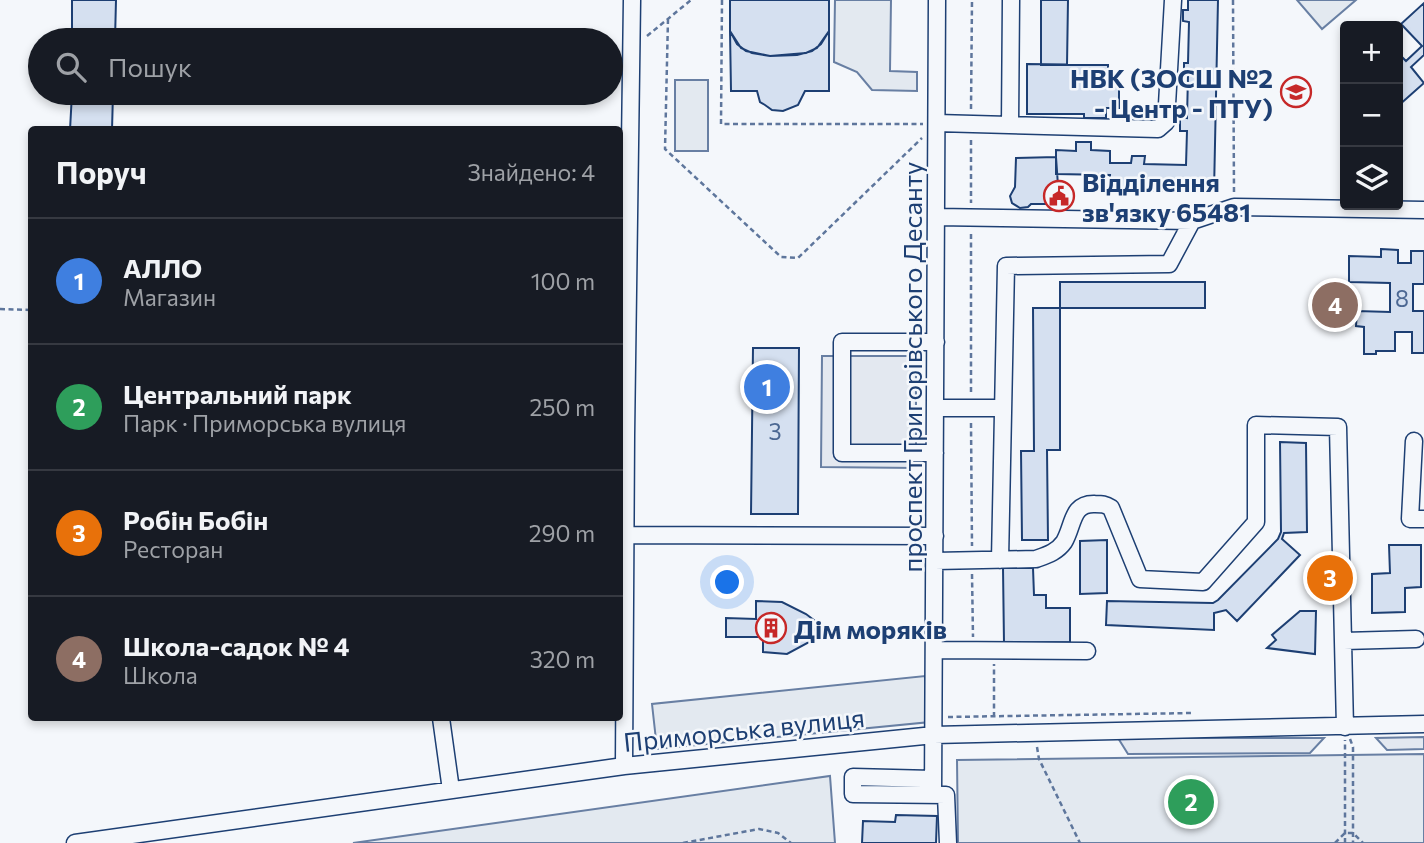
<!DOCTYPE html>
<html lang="uk">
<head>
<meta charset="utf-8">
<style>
	:root { --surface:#171b24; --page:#20242c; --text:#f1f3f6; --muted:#9ea1a6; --line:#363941; --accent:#c62828 }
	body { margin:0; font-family:Commissioner,sans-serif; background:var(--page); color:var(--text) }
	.controls { position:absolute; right:21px; top:21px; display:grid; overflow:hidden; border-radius:7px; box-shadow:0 4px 10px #0003 }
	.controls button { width:63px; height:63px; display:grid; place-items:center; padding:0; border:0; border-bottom:2px solid var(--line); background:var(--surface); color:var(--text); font:35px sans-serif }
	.you { position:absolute; left:728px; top:583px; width:24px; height:24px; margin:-18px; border:5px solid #fff; border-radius:50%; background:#1a73e8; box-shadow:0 0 0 10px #1a73e833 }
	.badge { display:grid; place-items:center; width:46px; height:46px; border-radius:50%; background:var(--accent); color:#fff; font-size:23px; font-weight:700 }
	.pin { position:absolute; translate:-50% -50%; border:4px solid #fff; box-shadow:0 2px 7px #0006 }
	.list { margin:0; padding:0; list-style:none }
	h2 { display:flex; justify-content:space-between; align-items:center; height:91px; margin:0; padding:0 28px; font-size:30px }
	h2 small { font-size:23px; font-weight:400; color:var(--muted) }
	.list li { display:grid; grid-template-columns:46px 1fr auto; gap:21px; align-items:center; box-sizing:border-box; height:126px; padding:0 28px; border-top:2px solid var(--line) }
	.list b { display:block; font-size:26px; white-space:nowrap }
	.list p { margin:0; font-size:23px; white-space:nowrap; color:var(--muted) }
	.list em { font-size:23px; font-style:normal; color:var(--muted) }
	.icon { flex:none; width:38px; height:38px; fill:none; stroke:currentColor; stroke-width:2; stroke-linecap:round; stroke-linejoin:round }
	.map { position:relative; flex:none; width:1424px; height:843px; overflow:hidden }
	.search { position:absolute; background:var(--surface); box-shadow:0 4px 10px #0003; left:28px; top:28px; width:595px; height:77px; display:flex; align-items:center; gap:18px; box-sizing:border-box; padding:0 24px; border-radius:38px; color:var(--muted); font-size:26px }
	.panel { position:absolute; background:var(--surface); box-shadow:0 4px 10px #0003; left:28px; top:126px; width:595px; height:595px; border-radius:7px }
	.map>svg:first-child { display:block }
</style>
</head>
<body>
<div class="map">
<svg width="1424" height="843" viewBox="0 0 1424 843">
	<rect width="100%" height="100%" fill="#f4f7fb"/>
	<!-- green -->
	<path fill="#e3e9f0" stroke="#687fa3" stroke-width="2" d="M835 0H891L890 71 917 72V91L872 90 857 72 834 62Z
		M1297 0H1356L1322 29Z
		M675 80H708V151H675Z
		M925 676 930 722 657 749 652 704Z
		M1424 754V843H958L957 760Z
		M830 776 835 843H353Z"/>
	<!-- parking -->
	<path fill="#e3e8f0" stroke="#687fa3" stroke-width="2" d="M822 356H916V468L821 467Z
		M1424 737V749L1387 750 1376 738Z
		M1118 738H1324L1310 753 1128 754Z"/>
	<!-- building -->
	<path fill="#d5e0f0" stroke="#1d3f73" stroke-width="2" d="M72 0H116L115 40H72Z
		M730 0H829V31L817 48 806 53 770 56 752 53 741 48 730 31Z
		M1041 0H1068L1067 65H1041Z
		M1188 0H1218L1214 192 1109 190 1110 175 1056 174V150L1076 151V142H1091V150L1110 151V163H1131L1132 156H1145L1144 164 1186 165 1187 131H1180V117L1187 118 1188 75H1184V63H1188L1189 22 1183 21V10H1188Z
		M1424 3V55L1411 67 1424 83 1398 106V53L1406 61 1422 46 1401 24Z
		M730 31 737 44 746 51 770 56 797 55 812 51 821 44 829 31V91H805L798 105 783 111 772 110 765 105 760 102 757 91H731Z
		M1027 64 1108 65V74H1119V108H1106V118H1084V114H1027Z
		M72 93H113L112 130H70Z
		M1056 157 1059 200 1051 204H1031L1028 207 1020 208 1012 203 1010 196 1015 187 1016 158Z
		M1381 249 1398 250V263H1411V251H1424V284H1413V311H1424V353H1412V332H1395V351H1376V354H1364V327L1356 326 1357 311 1390 312V283L1349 282V256L1381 257Z
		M1060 282H1205V308H1060Z
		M1033 308H1060V450H1047L1048 540H1022L1021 451H1034Z
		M753 348H799L798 514H751Z
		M1280 442 1306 443 1307 532 1284 533 1282 539 1300 555 1237 621 1226 610 1214 613V630L1106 625 1107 601 1213 603 1218 600 1278 539 1281 532Z
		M1107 540V593L1080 594V541Z
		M1389 545H1421V587L1405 588V612L1372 613V574L1390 573Z
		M1003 568H1033L1034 595H1046V608H1070V642L1004 643Z
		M756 601 782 602 806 614 819 624 812 633 813 640 787 654 763 652V637H726V618L756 619Z
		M1300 611H1316L1315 654 1267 648 1276 640 1272 635Z
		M896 815 937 816 936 843H862L863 821 895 822Z"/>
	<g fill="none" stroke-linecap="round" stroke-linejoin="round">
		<!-- minor casing -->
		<g stroke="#1d3f73" stroke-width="19">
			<path id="minor" d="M937 123 1158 129 1166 122 1173 0
				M1010 125 1011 0
				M937 217 1192 221 1234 207 1424 210
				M936 408H1003
				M1414 441 1410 519H1424
				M935 453H842V342H936
				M625 535 935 536
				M1000 560 1006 266 1169 264 1192 221
				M935 561 1036 559C1047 555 1057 552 1064 542 1074 525 1071 503 1095 504 1102 504 1105 504 1111 508L1140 579 1203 582 1256 522V425L1338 427 1345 727
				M1344 641 1416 639
				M934 650 1087 651
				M441 718 451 790
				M624 766 626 436 632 0
				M933 779 853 777V794L946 795 948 843
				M933 795 937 0
				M75 843 624 766 934 735 1424 724"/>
		</g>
		<!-- path -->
		<path stroke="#5e769c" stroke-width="2.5" stroke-dasharray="5 3.5" stroke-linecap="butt" d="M722 0 721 124H923
			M1233 0 1234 193
			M668 19 665 149 781 257 798 258 922 138
			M647 36 691 0
			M971 109 972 0
			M971 140V203
			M0 309 32 310
			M971 392V231
			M971 423 972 546
			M972 574 973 637
			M948 717 1193 713
			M994 717V664
			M1350 739 1353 747V843
			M1037 747 1039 759 1080 843
			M683 843 759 829 778 833 791 843
			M1335 843 1345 833H1353L1363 843
			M1345 843V740"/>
		<!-- minor -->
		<use href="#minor" stroke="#f4f7fb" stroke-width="16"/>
	</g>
	<!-- icons -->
	<defs>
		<g id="school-ring" transform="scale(1.575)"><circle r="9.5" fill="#f4f7fb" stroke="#c62828" stroke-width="1.5"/><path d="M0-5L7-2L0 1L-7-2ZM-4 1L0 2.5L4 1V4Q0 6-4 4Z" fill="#c62828"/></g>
		<g id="civic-ring" transform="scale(1.575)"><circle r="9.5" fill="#f4f7fb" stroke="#c62828" stroke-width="1.5"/><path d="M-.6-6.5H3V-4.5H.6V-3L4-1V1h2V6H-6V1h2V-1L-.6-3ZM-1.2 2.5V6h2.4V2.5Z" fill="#c62828"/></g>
		<g id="building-ring" transform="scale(1.575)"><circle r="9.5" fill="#f4f7fb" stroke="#c62828" stroke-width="1.5"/><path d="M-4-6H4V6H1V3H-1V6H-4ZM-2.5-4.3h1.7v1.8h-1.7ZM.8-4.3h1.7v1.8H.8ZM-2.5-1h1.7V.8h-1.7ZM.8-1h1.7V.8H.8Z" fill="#c62828"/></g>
	</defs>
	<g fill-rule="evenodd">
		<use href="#school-ring" x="1296" y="92"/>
		<use href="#civic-ring" x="1059" y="196"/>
		<use href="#building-ring" x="771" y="628"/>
	</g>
	<g text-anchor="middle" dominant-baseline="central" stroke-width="5" stroke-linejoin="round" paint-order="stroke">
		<!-- number labels -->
		<g font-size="23" fill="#4b6792">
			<text x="1402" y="298">8</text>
			<text x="775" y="431">3</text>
		</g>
		<!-- poi labels -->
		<g font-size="26" font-weight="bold" fill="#1d3f73" stroke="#f4f7fb" text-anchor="start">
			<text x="1273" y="77" text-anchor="end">НВК (ЗОСШ №2<tspan x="1273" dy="30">- Центр - ПТУ)</tspan></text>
			<text x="1082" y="181">Відділення<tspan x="1082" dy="30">зв'язку 65481</tspan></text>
			<text x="794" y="628">Дім моряків</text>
		</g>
		<!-- street labels -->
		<g font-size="26" fill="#1d3f73" stroke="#f4f7fb">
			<text transform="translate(911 367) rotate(-90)">проспект Григорівського Десанту</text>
			<text transform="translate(744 729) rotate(-6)">Приморська вулиця</text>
		</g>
	</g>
</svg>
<div class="controls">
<button>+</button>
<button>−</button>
<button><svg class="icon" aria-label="layers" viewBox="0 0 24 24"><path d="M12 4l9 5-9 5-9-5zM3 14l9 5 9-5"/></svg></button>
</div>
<div class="you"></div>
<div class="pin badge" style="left:767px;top:387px;background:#3f7fe0">1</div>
<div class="pin badge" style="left:1191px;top:802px;background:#2e9e5b">2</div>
<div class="pin badge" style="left:1330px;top:578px;background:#e8710a">3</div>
<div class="pin badge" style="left:1335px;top:305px;background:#8d6e63">4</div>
<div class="search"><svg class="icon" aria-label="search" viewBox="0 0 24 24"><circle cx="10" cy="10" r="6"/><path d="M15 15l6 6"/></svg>Пошук</div>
<section class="panel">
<h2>Поруч<small>Знайдено: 4</small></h2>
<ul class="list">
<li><span class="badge" style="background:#3f7fe0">1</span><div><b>АЛЛО</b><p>Магазин</p></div><em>100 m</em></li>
<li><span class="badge" style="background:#2e9e5b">2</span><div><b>Центральний парк</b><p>Парк · Приморська вулиця</p></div><em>250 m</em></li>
<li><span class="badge" style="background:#e8710a">3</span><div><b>Робін Бобін</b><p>Ресторан</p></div><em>290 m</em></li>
<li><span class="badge" style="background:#8d6e63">4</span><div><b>Школа-садок № 4</b><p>Школа</p></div><em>320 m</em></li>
</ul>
</section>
</div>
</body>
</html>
